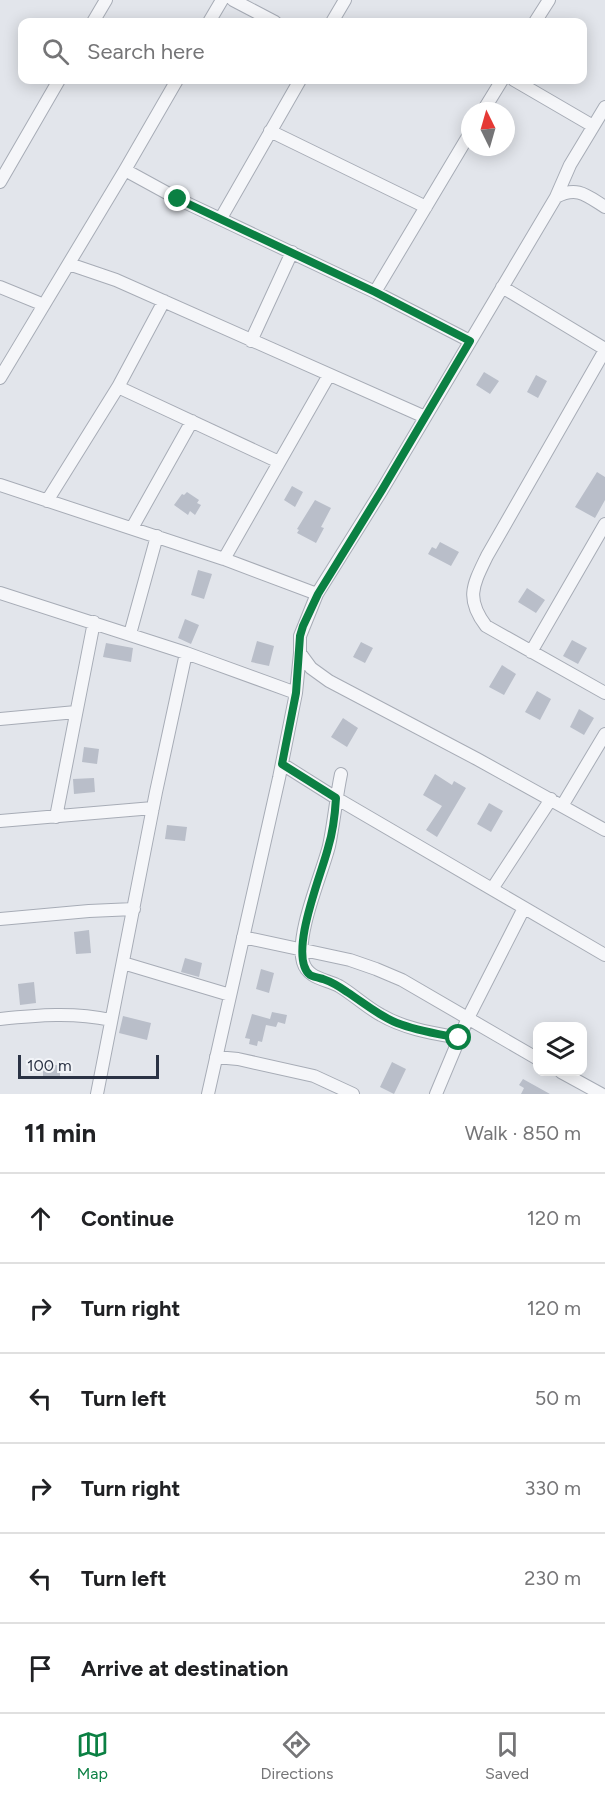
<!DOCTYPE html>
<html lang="en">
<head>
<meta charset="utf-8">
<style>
	:root { --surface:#fff; --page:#f6f6f6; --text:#202124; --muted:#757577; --line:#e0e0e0; --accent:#0b8043 }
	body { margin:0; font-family:Figtree,sans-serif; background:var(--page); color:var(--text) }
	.controls { position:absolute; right:18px; bottom:18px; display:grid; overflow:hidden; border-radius:12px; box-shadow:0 3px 15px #0003 }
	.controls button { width:54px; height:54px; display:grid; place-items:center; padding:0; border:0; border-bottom:2px solid var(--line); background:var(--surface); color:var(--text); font:30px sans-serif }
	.compass { position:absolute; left:461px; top:102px; width:54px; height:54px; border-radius:50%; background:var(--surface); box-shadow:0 3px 15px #0003; rotate:355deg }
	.scale { position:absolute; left:18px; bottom:15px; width:141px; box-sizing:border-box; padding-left:6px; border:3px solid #2a3244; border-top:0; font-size:16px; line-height:21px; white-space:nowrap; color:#2a3244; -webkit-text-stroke:4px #f2f4f8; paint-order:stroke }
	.stop { position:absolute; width:18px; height:18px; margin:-14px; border:4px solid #0b8043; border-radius:50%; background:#fff }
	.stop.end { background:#0b8043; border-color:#fff; box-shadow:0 2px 6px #0008 }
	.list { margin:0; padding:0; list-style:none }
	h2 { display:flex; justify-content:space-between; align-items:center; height:78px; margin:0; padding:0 24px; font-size:26px }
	h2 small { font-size:20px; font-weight:400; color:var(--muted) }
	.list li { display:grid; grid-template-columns:39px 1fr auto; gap:18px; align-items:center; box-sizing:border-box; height:90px; padding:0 24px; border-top:2px solid var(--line) }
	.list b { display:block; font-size:22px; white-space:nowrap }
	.list em { font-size:20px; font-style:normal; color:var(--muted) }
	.icon { flex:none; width:33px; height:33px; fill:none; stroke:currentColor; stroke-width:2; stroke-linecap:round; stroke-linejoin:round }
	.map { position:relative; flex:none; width:605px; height:1094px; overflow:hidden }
	.search { position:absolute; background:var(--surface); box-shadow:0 3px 15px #0003; left:18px; right:18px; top:18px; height:66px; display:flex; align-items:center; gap:15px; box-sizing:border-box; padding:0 21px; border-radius:12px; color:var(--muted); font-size:22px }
	.sheet { height:618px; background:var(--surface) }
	nav { display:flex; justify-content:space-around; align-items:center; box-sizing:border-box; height:84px; border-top:2px solid var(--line); background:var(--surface); font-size:16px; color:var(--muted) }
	nav a { display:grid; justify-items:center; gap:3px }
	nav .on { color:var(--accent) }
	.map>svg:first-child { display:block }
</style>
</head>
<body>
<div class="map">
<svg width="605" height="1094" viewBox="0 0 605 1094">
	<rect width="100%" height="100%" fill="#e2e5eb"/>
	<!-- building -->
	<path fill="#b9bec9" d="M484 372 499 381 490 394 476 385Z
		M536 375 547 381 538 398 527 392Z
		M597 472 605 477V500L595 518 575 507Z
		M292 486 303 492 295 507 284 500Z
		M187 492 199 500 197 503 201 505 195 515 190 511 188 515 174 505 182 494 184 495Z
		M315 500 331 508 321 527 324 528 316 543 297 533 299 530 297 529Z
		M440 542 459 552 451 566 428 554 432 547 436 549Z
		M198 570 212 574 204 599 191 595Z
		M527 588 545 600 536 613 518 602Z
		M185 619 199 625 191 644 178 638Z
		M572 640 587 648 578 664 563 656Z
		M257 641 274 646 269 666 251 662Z
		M361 642 373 648 365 663 353 657Z
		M106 643 133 648 131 662 103 657Z
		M502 665 516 674 504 695 489 687Z
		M537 691 551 699 540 720 525 712Z
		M579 709 594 718 584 735 570 727Z
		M343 718 358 728 347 747 331 737Z
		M84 747 99 749 97 764 82 762Z
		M435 774 452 785 454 781 466 788 437 837 426 830 442 806 423 795Z
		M94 778 95 792 74 794 73 779Z
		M489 803 503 811 491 832 477 824Z
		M167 825 187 827 185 841 165 839Z
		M89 930 91 953 76 954 74 932Z
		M185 958 202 963 199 977 181 972Z
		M261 969 274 973 269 993 256 989Z
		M34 982 36 1003 20 1005 18 984Z
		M272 1012 287 1015 285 1024 278 1022 276 1027 266 1025 262 1042 258 1041 257 1046 249 1044 250 1039 245 1038 252 1014 270 1019Z
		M123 1016 151 1023 147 1040 119 1033Z
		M392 1062 406 1069 394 1094 380 1087Z
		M43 1065H60V1079H43Z
		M523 1079 550 1094H521L524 1088 519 1085Z"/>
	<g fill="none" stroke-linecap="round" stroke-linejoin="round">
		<!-- minor casing -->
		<g stroke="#a7acb6" stroke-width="14">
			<path id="minor" d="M233 0 275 22
				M93 22 106 0
				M209 22 222 0
				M332 22 345 0
				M535 22 549 0
				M514 80 593 126
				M483 111 502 80
				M270 131 426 207
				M125 170 178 199 375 292 470 341
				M0 182 59 80
				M556 197 570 165 605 107
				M605 207C586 195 577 186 556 197L382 490 317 594 300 636V653L311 668 329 681 477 759 605 830
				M221 218 300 80
				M69 264 116 280 425 417
				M0 287 44 305
				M502 287 605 349
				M375 292 470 133
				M251 341 292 252
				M605 350 487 556C473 585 465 598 486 626L605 693
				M0 378 125 170 177 80
				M118 387 279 462
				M0 485 224 559 317 594
				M47 501 118 387 164 301
				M132 528 192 421
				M224 559 329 375
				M0 593 186 653 296 693
				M130 634 157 536
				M531 652 605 524
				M0 719 76 712
				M282 764 336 798 605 955
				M341 774C336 798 334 822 329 846 322 874 295 935 303 962 308 979 326 979 339 986 354 995 366 1007 381 1015 405 1029 432 1033 460 1038
				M562 806 605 734
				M56 817 94 622
				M0 821 153 808
				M492 889 551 799
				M0 919 89 911 134 909
				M243 937 350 960 376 969 402 980 538 1059
				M123 963 230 995
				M0 1019C38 1015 74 1012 111 1020
				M216 1057 238 1059 314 1076 353 1094
				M561 1072 601 1094
				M97 1094 156 792 186 653
				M208 1094 279 778 296 693 300 653
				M436 1094 467 1020 524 908"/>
		</g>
		<!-- minor -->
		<use href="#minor" stroke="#f5f6f9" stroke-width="12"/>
	</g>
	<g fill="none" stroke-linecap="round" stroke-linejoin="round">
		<!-- route -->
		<path stroke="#0b8043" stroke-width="8" d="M178 199 375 292 470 341 382 490 318 594 303 626 300 636 296 693 282 764 336 798C335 815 333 832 328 848 322 873 287 956 310 975 314 977 319 978 323 979 332 982 340 987 347 992 364 1003 379 1016 397 1023 417 1031 439 1034 459 1038"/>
	</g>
</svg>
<div class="controls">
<button><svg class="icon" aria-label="layers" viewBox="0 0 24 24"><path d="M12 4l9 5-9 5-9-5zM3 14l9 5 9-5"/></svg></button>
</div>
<svg class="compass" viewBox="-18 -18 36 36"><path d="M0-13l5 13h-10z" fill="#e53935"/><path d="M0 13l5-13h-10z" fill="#757577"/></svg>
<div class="scale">100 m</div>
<div class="stop" style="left:459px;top:1038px"></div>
<div class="stop end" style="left:178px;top:199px"></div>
<div class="search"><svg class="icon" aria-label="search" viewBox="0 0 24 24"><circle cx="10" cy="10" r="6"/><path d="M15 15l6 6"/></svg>Search here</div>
</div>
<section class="sheet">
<h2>11 min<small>Walk · 850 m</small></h2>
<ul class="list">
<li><svg class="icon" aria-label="ahead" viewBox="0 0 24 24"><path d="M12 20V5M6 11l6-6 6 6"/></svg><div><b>Continue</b></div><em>120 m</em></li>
<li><svg class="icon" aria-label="right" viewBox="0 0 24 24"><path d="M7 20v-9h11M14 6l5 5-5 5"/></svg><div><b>Turn right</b></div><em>120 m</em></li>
<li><svg class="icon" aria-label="left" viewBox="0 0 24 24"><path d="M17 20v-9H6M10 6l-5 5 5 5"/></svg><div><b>Turn left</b></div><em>50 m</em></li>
<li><svg class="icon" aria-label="right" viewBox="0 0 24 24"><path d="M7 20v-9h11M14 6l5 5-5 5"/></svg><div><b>Turn right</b></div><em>330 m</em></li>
<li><svg class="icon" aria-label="left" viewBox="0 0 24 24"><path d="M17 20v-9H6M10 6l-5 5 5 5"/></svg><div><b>Turn left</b></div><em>230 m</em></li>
<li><svg class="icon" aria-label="arrive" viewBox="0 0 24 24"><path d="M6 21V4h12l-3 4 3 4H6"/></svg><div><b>Arrive at destination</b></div></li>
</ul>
</section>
<nav>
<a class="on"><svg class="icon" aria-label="map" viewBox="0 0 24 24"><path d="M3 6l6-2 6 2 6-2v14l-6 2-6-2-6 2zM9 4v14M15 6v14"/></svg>Map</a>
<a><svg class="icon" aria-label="directions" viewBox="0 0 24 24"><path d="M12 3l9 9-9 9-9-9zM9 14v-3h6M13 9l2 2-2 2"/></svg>Directions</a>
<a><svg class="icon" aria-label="saved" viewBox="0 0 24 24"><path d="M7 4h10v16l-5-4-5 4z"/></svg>Saved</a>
</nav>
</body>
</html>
